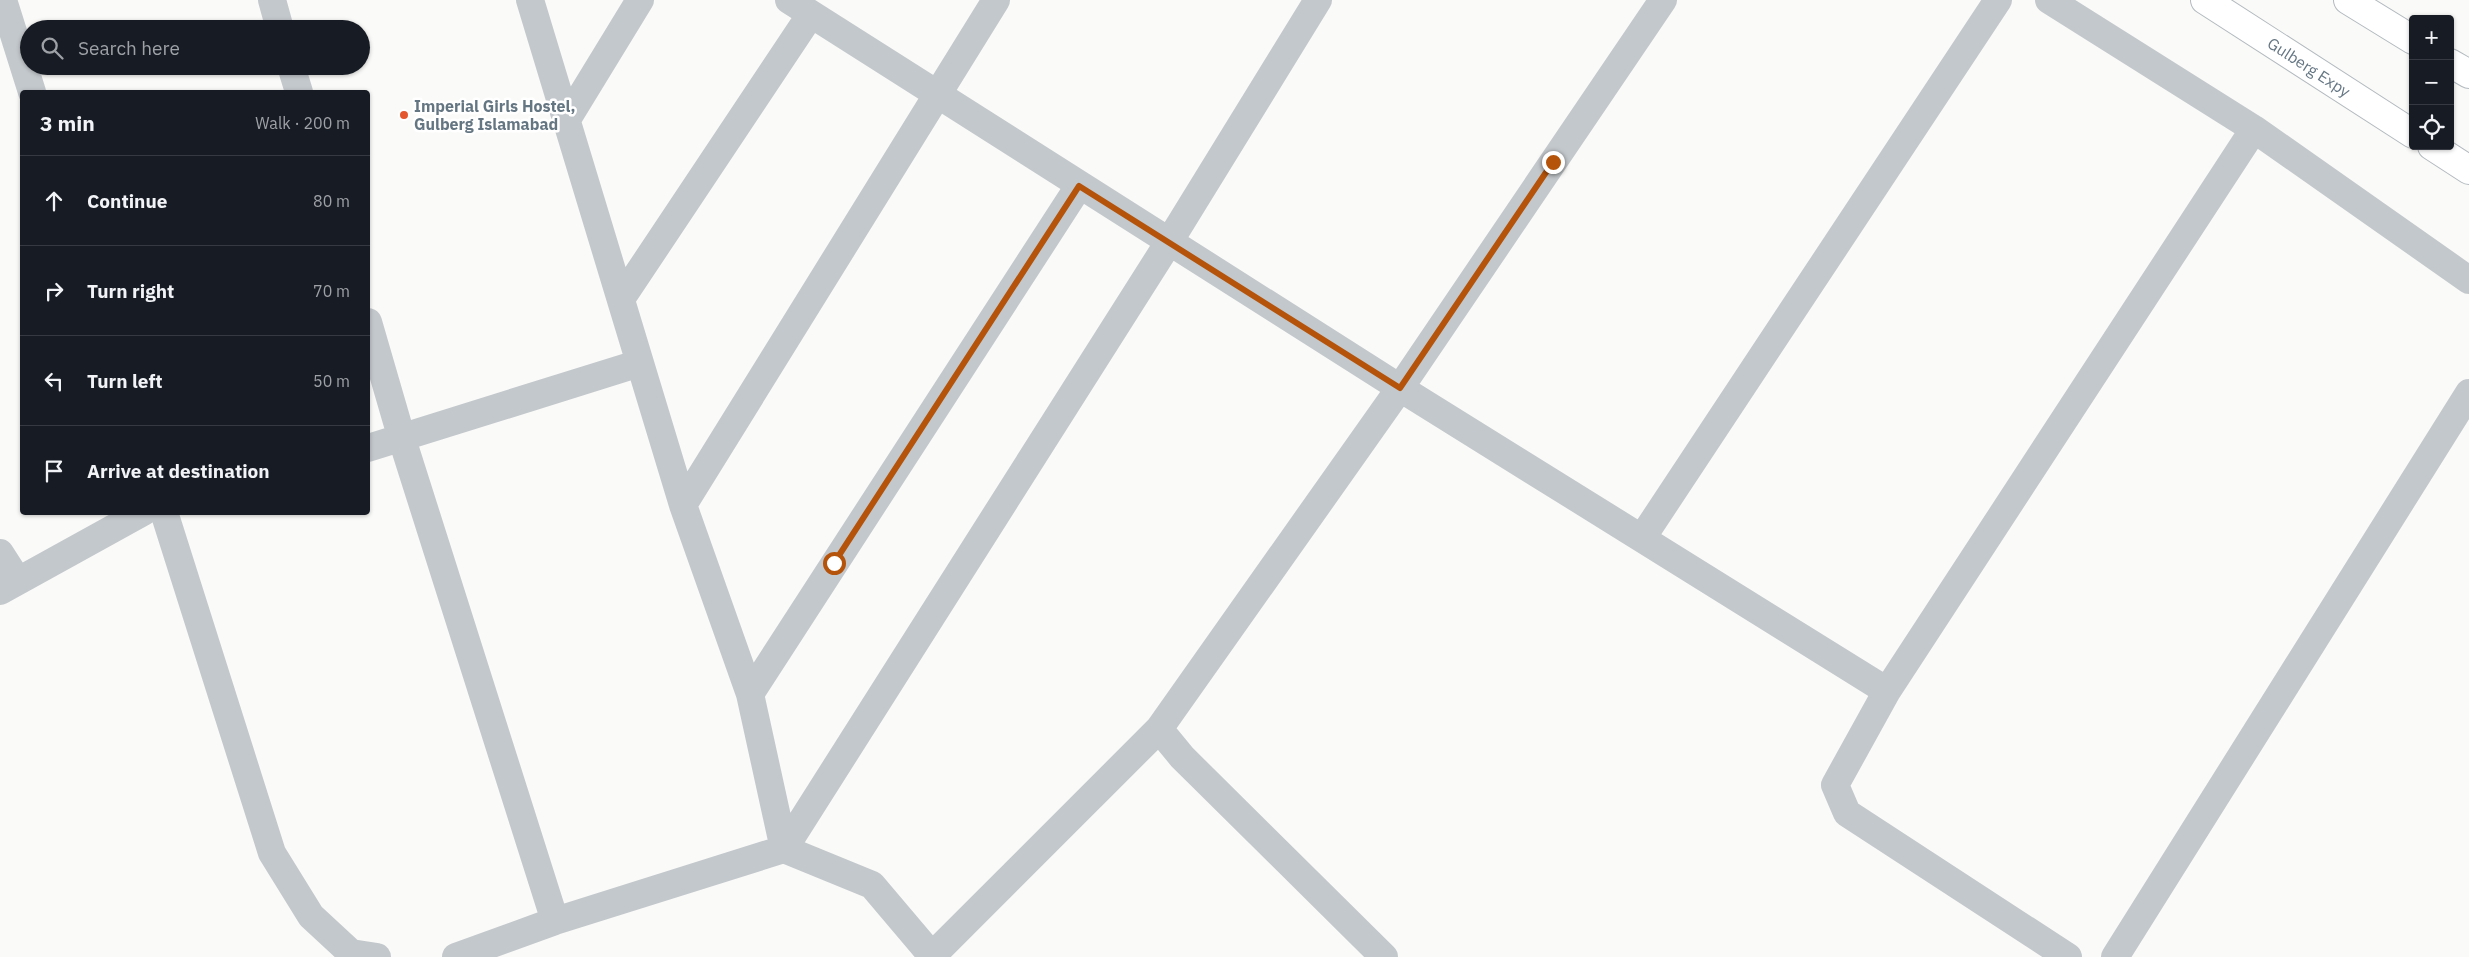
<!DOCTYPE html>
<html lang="en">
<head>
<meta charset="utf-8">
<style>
	:root { --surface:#171b24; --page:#20242c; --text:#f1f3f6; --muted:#9ea1a6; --line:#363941 }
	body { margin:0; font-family:"IBM Plex Sans",sans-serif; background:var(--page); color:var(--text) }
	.controls { position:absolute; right:15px; top:15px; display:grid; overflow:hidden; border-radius:5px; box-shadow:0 1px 4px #0004 }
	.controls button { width:45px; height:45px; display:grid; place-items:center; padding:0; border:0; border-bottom:1px solid var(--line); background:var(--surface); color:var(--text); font:25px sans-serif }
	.stop { position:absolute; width:15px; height:15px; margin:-11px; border:4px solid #b45309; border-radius:50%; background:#fff }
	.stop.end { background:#b45309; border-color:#fff; box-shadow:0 1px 5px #0008 }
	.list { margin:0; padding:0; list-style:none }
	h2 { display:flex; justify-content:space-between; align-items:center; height:65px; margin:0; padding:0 20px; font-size:21px }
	h2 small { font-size:16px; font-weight:400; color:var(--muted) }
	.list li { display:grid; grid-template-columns:32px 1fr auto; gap:15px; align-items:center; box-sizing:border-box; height:90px; padding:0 20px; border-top:1px solid var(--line) }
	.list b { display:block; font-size:19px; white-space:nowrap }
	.list em { font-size:16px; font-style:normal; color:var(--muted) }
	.icon { flex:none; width:28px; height:28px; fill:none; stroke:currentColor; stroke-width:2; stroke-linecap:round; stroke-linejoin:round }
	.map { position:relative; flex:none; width:2469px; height:957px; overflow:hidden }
	.search { position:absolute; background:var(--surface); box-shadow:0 1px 4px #0004; left:20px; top:20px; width:350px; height:55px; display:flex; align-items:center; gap:12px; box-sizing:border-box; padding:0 18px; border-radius:28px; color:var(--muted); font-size:19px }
	.panel { position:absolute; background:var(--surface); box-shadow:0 1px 4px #0004; left:20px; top:90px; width:350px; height:425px; border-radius:5px }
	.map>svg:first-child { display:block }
</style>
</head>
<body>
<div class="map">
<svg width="2469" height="957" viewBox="0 0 2469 957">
	<rect width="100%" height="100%" fill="#fafaf8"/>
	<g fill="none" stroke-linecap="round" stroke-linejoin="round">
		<!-- secondary casing -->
		<g stroke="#b3babf" stroke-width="30">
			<path id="secondary" d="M2205 0 2413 134
				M2348 0 2413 40
				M2450 63 2469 74
				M2432 146 2469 170"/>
		</g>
		<!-- street -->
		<path stroke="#c3c8cc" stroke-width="28" d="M3 0 32 92
			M272 0 280 29
			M530 0 683 505
			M789 0 1400 388 1887 691
			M2049 0 2254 129 2469 280
			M291 66 299 92
			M566 121 640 0
			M621 299 811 14
			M368 322 402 439 555 921
			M368 448 640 363
			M164 512 272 853 311 916 351 953 377 957
			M1642 538 1998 0
			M0 553 18 581
			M0 591 143 512
			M750 694 1079 186
			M933 955 1159 729
			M456 957 555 921 784 849 1169 242 1318 0
			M933 957 872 885 784 849 750 694 683 505 996 0
			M1384 957 1182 757 1159 729 1400 388 1663 0
			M2068 957 1847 813 1835 785 1887 691 2254 129
			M2115 957 2469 393"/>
		<!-- secondary -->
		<use href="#secondary" stroke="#fff" stroke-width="28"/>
	</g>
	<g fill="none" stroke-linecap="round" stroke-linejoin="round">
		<!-- route -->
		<path stroke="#b45309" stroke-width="6" d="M834 563 1079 186 1400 388 1553 162"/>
	</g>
	<!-- markers -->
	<circle fill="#e4572e" stroke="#fff" stroke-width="2" cx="404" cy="115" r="5"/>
	<g text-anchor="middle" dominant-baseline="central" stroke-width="5" stroke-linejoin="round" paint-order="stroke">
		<!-- street labels -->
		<g font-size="16" fill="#657683" stroke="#fff">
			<text transform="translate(2309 67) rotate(33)">Gulberg Expy</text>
		</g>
		<!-- poi labels -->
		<g font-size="16" font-weight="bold" fill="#657683" stroke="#fff" text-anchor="start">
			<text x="414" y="106">Imperial Girls Hostel,<tspan x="414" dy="18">Gulberg Islamabad</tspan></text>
		</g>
	</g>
</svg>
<div class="controls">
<button>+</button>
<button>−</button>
<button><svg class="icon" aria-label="locate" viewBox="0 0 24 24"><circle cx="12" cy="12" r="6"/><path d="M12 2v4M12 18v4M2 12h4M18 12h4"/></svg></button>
</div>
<div class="stop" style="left:834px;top:563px"></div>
<div class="stop end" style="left:1553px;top:162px"></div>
<div class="search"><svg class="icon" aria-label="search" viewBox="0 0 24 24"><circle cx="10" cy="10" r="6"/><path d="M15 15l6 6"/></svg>Search here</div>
<section class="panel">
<h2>3 min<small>Walk · 200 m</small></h2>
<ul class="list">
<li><svg class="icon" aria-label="ahead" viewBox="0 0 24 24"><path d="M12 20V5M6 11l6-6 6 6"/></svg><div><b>Continue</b></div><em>80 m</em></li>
<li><svg class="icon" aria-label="right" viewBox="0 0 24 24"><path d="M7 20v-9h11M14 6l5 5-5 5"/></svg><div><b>Turn right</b></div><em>70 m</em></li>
<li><svg class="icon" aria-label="left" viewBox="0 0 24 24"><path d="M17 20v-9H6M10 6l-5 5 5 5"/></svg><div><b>Turn left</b></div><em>50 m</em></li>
<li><svg class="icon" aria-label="arrive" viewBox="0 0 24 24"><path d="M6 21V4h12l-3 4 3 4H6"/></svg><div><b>Arrive at destination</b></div></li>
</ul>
</section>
</div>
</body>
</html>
